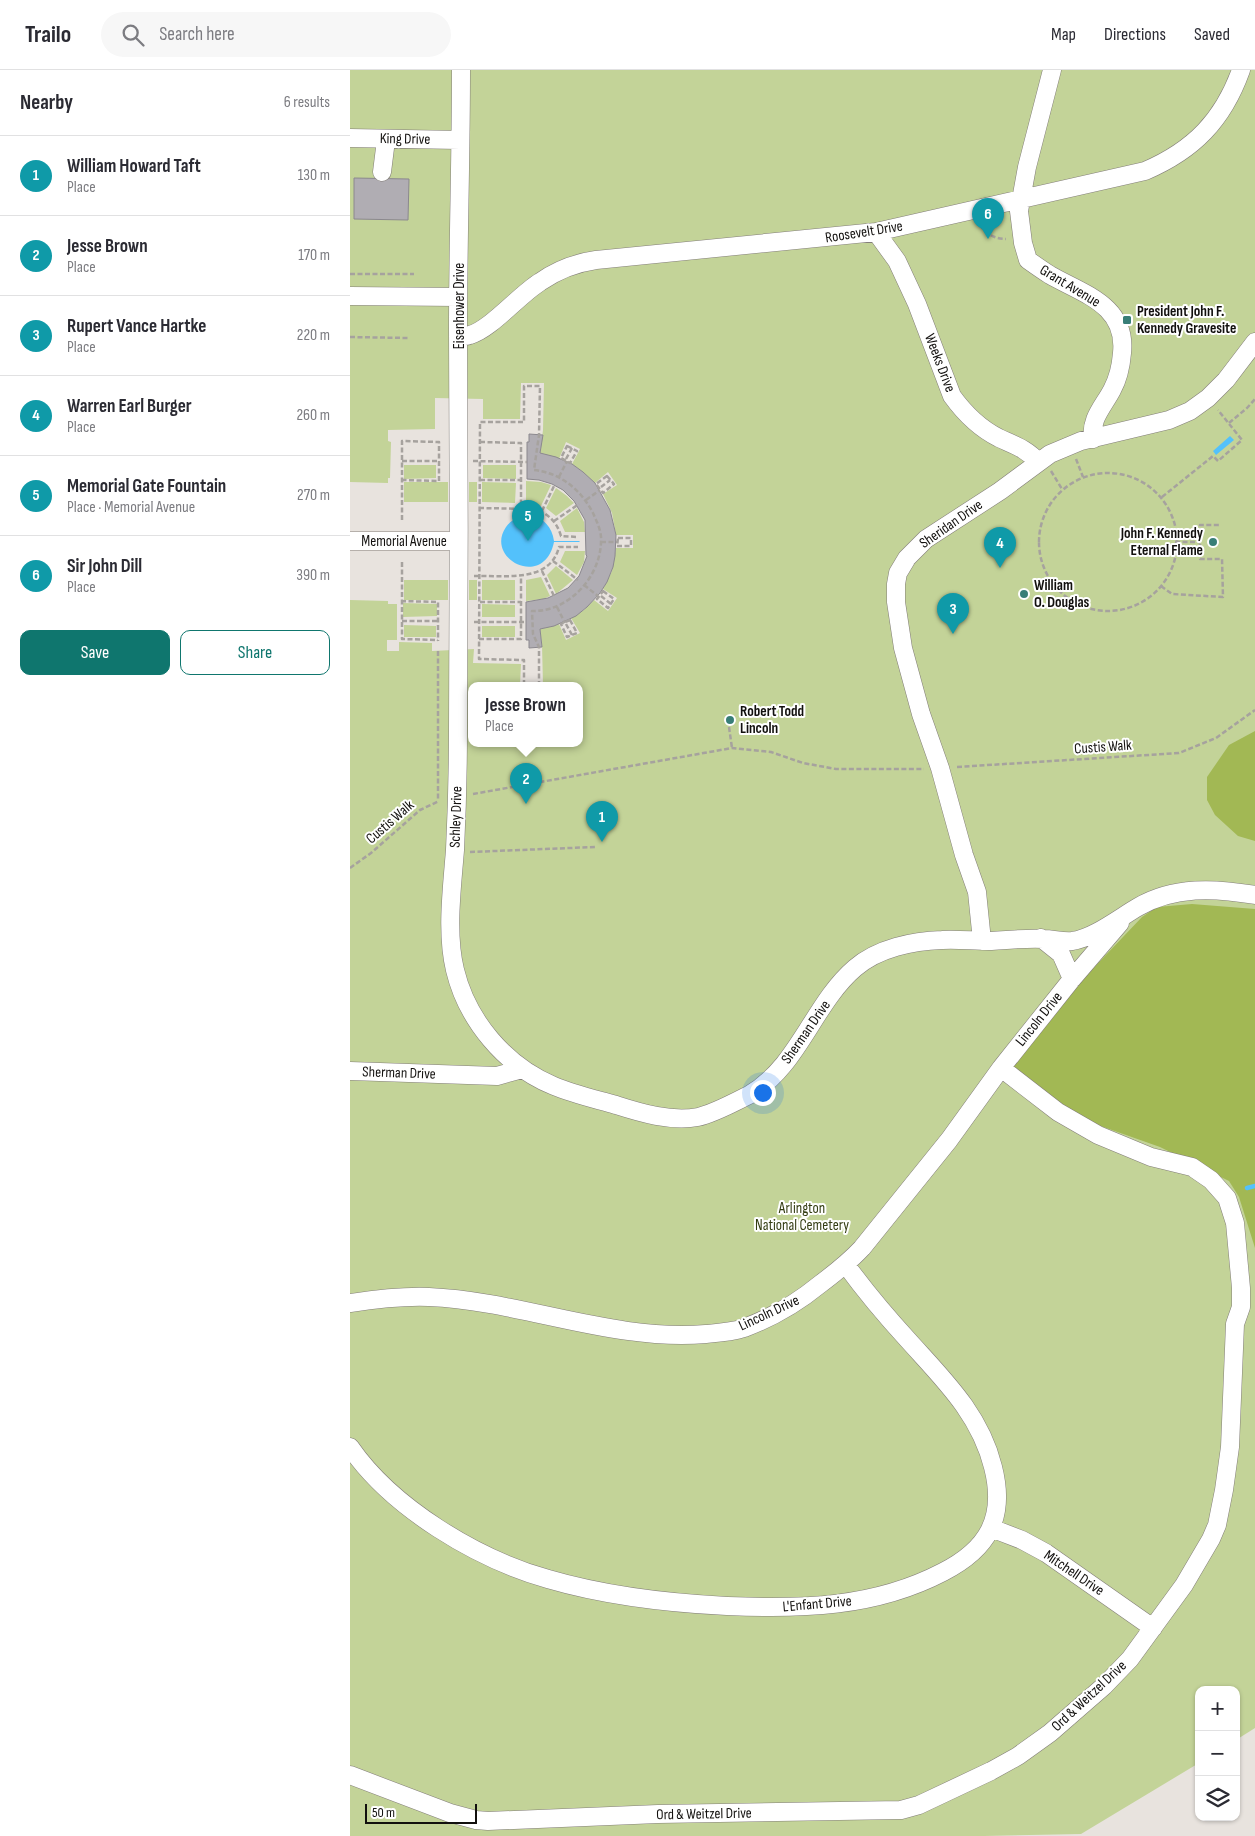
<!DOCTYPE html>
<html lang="en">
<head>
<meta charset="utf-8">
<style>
	:root { --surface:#fff; --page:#f7f7f7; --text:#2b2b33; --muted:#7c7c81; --line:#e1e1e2; --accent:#0f766e }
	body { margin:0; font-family:"Sofia Sans Condensed",sans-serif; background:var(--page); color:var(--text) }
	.controls { position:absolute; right:15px; bottom:15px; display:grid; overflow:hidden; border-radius:10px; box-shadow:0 1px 4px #0004 }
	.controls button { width:45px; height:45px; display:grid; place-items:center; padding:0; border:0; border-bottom:1px solid var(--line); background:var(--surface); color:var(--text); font:25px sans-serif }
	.scale { position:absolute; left:15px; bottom:12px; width:112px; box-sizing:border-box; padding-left:5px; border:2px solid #12100e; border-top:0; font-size:14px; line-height:18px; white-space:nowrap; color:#12100e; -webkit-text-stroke:4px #fff; paint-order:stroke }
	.you { position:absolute; left:412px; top:1022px; width:18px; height:18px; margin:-12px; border:4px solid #fff; border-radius:50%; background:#1a73e8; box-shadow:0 0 0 8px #1a73e833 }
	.badge { display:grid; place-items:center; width:32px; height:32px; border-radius:50%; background:var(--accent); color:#fff; font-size:16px; font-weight:700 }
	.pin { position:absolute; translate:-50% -41px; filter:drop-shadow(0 1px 2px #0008) }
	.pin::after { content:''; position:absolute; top:26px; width:18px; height:15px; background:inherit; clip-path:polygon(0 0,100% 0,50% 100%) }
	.popup { position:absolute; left:118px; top:612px; width:115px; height:65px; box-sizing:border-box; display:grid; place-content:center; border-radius:10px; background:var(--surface); filter:drop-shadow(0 1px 4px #0005); font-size:16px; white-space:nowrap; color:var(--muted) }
	.popup b { font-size:19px; color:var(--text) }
	.popup::after { content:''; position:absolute; left:50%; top:100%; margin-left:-10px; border:10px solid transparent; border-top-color:var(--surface) }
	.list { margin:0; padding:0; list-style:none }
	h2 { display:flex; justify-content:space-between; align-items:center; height:65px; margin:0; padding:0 20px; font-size:21px }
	h2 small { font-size:16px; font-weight:400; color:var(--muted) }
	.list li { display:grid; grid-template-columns:32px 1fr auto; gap:15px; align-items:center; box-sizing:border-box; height:80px; padding:0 20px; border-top:1px solid var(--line) }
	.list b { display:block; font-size:19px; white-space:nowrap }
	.list p { margin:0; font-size:16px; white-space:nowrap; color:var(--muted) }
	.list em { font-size:16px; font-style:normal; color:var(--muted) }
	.actions { display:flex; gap:10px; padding:15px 20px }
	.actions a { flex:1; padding:11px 0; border:1px solid var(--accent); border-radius:10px; text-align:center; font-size:18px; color:var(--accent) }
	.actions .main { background:var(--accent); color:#fff }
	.icon { flex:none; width:28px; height:28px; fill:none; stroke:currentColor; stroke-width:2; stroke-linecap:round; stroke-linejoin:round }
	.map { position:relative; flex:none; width:905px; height:1766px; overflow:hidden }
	header { display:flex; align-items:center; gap:30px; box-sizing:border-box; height:70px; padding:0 25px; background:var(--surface); border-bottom:1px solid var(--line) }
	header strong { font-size:24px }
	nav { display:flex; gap:28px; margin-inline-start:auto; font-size:18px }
	.search { width:350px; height:45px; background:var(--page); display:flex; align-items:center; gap:12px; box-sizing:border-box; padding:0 18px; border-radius:28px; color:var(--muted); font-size:19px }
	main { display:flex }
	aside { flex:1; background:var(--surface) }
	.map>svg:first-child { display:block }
</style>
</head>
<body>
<header>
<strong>Trailo</strong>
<div class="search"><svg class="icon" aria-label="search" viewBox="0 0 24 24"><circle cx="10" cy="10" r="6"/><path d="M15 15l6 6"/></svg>Search here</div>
<nav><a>Map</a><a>Directions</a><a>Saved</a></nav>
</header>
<main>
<aside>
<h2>Nearby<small>6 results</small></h2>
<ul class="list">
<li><span class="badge" style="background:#0f9aa8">1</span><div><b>William Howard Taft</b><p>Place</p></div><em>130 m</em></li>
<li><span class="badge" style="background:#0f9aa8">2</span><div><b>Jesse Brown</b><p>Place</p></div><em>170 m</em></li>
<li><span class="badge" style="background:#0f9aa8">3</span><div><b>Rupert Vance Hartke</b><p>Place</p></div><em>220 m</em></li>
<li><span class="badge" style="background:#0f9aa8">4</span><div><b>Warren Earl Burger</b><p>Place</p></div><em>260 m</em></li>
<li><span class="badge" style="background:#0f9aa8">5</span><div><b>Memorial Gate Fountain</b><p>Place · Memorial Avenue</p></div><em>270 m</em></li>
<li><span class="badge" style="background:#0f9aa8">6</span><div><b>Sir John Dill</b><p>Place</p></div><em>390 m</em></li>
</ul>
<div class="actions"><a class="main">Save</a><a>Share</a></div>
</aside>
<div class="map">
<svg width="905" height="1766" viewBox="0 0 905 1766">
	<rect width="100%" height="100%" fill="#e8e3de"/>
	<!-- green -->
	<path fill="#c3d398" d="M0 0H905V1658L886 1670V1620H849V1693L731 1764 634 1766H0V530L38 531V534H47V570H37V581H49V572L82 573V581L124 579 123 593 171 594 170 615H122V673H230V615H193L192 575 190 559 209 554 216 570 230 563 221 548 234 540 244 530 258 541 267 528 253 519 262 501 266 478H283V465H266L262 443 253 424 267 415 258 402 245 413 233 402 222 394 230 379 216 372 209 389 190 383 193 360 194 313H171L170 349H133V329L85 328V359L38 360V371L41 372 40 408H38V413L0 412Z
		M54 395H86V408L54 409Z
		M133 395H166V409L133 408Z
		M176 411 191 412 201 415 191 436 176 434Z
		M54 412H98V432H54Z
		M119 412H127V432H119Z
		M132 412 166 413 165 433 132 432Z
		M206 418 217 426 224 433 206 446 196 438Z
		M227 438 234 452 235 462H215L210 451Z
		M215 481H235L234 492 227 505 210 492Z
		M206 496 223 510 206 524 197 505Z
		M191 507 200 526 193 529 176 531V510Z
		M54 510H98V530H54Z
		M119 510H127V530H119Z
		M132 510H165V530H132Z
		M53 533 87 534V546L53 547Z
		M132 534 165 535V547H132Z
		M54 555 86 556V567H54Z
		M132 556H165V567H132Z"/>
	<!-- forest -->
	<path fill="#a2b854" d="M905 661V771L888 766 865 745 857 730V707L879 675Z
		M842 834 905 839V1178L889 1127 879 1111 810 1077 745 1054 702 1028 657 995 715 928 792 847 807 837Z"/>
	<!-- water -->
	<path fill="#53c1fb" d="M880 366 884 370 866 385 863 381Z
		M180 445C194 448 202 457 204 471H229L230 472H204C194 520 134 489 156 457 162 449 170 445 180 445Z"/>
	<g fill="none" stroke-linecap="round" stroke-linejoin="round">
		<!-- stream -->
		<path stroke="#53c1fb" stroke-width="4.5" d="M897 1118 905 1116"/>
	</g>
	<!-- building -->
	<path fill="#b0adb3" stroke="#8b888e" d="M4 108 59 109 58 150 4 149Z
		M179 364 193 365 190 383 206 387 222 394 233 402 245 413 260 440 266 465 265 486 263 497 257 512 250 523 237 537 226 546 204 556 190 559 192 577 179 578V570H176V532L198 528 218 518 229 506 237 486 236 485 235 450 224 431 213 420 202 414 189 410 177 409V372H179Z"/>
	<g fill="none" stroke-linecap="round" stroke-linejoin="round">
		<!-- minor casing -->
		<g stroke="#837e79" stroke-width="19">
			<path id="minor" d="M111 0C111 87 108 173 108 260 109 393 109 526 108 659 108 699 107 739 105 780 102 818 96 863 105 900 117 950 155 996 204 1016 223 1024 245 1029 266 1035 291 1043 321 1052 348 1047 363 1044 385 1032 399 1025 449 996 463 934 505 898 528 878 563 871 592 870 608 869 623 871 639 871 657 870 676 868 694 869 703 869 713 872 722 871 744 868 769 848 788 837 824 816 865 818 905 825
				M702 0 677 97 669 141 673 173 678 190C685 195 692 200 700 205 733 224 777 235 772 283 771 296 768 309 762 320 753 337 740 349 743 369
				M0 68 110 70
				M32 102 36 70
				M526 162 547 191 567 234 602 326C615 344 629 358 649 368 664 375 677 379 688 392
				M0 226 108 227
				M108 266C112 266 116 267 120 265 141 259 169 225 190 212 207 200 225 193 246 190L526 162 795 101C844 80 873 50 891 0
				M0 471H108
				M691 868 711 884 722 909
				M632 871 627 822 614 785 590 698 571 644 553 578 546 532V514L548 503 557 488 576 469 650 421 700 384 731 371 819 350 840 341 858 328 876 310 905 272
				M0 1001 147 1006 172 999
				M0 1233C26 1229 52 1226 79 1227 172 1231 263 1272 356 1264 368 1263 382 1262 394 1258 421 1248 447 1233 469 1215 485 1203 499 1192 512 1178L599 1070 651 998 722 909 770 853
				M0 1377C42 1438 127 1489 198 1509 256 1526 317 1533 377 1536 451 1539 524 1538 593 1502 638 1479 656 1448 643 1397 630 1344 593 1309 558 1270 536 1246 515 1221 496 1195
				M641 1458 672 1470 696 1483 803 1558
				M0 1705 100 1743 126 1750 138 1751 308 1744 551 1740 569 1735 641 1701 668 1686 700 1663 754 1616 780 1589 834 1515 861 1469 867 1455 874 1420 880 1377 885 1254 891 1237V1218L885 1153 877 1128 861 1110 842 1097 801 1087 748 1065 708 1042 651 998"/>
		</g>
		<!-- path -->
		<path stroke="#a6a29e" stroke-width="2.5" stroke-dasharray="5 2.5" stroke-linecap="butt" d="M630 155C636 164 645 169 656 169
			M0 204H64
			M0 267 58 268
			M879 353 897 338 905 329
			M130 372 171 373V438
			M217 376 227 381 220 393 211 388Z
			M216 389 222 378
			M726 389 733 407
			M52 391H88
			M123 391 177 392
			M701 401 712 419
			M689 472a69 69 0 1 1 138 0a69 69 0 1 1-138 0Z
			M257 406 264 414 253 423 246 414Z
			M209 407 217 391
			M130 410H171
			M251 417 260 410
			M812 427 863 386 868 391 892 370 868 340
			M236 430 250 420
			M129 438 184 439C198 443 207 452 211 466L228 467
			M192 441 204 416
			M52 450V371L89 372V411L52 410
			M204 451 229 434
			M268 468H281V476H267Z
			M251 472H267
			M825 472H850
			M203 491 228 510
			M52 492V569L88 570
			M192 501 204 526
			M124 506C152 505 200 514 209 477H228
			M234 515 248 526
			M811 516 822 524 873 527 872 489H850V455H870
			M253 521 264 529 258 538 247 529Z
			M251 526 261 534
			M51 531 88 532V571
			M130 532H171
			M207 537 215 553
			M220 550 227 563 217 567 211 554Z
			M52 551H88
			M124 552H176
			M216 554 222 565
			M129 569H171V505
			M88 581V731
			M174 615V590L129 589 130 352H174V316H190L189 365 184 400C211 403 231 420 243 443 247 452 252 462 251 472 250 508 218 542 182 541L183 564 189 577V615
			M379 657 382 678
			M607 697 829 683 866 668 905 640
			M123 724 382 678 421 682 453 693 486 699H574
			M120 782 245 777
			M0 798 21 783 70 740 89 731"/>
		<!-- minor -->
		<use href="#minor" stroke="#fff" stroke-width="18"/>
	</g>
	<!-- markers -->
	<g fill="#387e77" stroke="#fff" stroke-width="2">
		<rect x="772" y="245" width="10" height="10" rx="2.5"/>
		<circle cx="863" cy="472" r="5"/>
		<circle cx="674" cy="524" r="5"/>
		<circle cx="380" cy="650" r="5"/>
	</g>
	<g text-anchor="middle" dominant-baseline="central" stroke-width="4" stroke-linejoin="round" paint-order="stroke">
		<!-- street labels -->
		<g font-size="15" fill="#12100e" stroke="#fff">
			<text transform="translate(55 69) rotate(1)">King Drive</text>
			<text transform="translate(514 162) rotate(-9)">Roosevelt Drive</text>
			<text transform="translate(720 216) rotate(31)">Grant Avenue</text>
			<text transform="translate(109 236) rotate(-90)">Eisenhower Drive</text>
			<text transform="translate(590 293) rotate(69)">Weeks Drive</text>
			<text transform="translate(601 454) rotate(-35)">Sheridan Drive</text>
			<text x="54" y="471">Memorial Avenue</text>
			<text transform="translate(753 677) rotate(-4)">Custis Walk</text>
			<text transform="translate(106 747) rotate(-88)">Schley Drive</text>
			<text transform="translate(40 752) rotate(-41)">Custis Walk</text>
			<text transform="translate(689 949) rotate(-51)">Lincoln Drive</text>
			<text transform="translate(456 962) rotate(-55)">Sherman Drive</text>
			<text transform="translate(49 1003) rotate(2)">Sherman Drive</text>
			<text transform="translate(419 1243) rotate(-25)">Lincoln Drive</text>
			<text transform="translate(724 1503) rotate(34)">Mitchell Drive</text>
			<text transform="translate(467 1534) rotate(-5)">L'Enfant Drive</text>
			<text transform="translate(739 1626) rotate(-43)">Ord &amp; Weitzel Drive</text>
			<text transform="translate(354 1744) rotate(-1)">Ord &amp; Weitzel Drive</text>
		</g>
		<!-- poi labels -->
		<g font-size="15" font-weight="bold" fill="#12100e" stroke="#fff" text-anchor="start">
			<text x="787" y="241">President John F.<tspan x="787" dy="17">Kennedy Gravesite</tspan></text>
			<text x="853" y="463" text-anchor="end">John F. Kennedy<tspan x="853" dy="17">Eternal Flame</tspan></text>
			<text x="684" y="515">William<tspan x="684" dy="17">O. Douglas</tspan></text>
			<text x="390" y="641">Robert Todd<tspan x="390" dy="17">Lincoln</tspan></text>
		</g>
		<!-- park labels -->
		<g font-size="15" fill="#343d13" stroke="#fff">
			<text x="452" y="1138">Arlington<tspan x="452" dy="17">National Cemetery</tspan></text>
		</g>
	</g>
</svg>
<div class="controls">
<button>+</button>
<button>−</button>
<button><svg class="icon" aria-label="layers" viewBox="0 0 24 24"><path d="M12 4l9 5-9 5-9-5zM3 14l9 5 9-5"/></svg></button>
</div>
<div class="scale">50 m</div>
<div class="you"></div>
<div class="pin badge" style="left:252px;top:772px;background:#0f9aa8">1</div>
<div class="pin badge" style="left:176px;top:734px;background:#0f9aa8">2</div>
<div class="popup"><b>Jesse Brown</b>Place</div>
<div class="pin badge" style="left:603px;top:564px;background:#0f9aa8">3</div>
<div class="pin badge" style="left:650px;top:498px;background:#0f9aa8">4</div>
<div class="pin badge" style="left:178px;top:471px;background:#0f9aa8">5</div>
<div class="pin badge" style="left:638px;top:169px;background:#0f9aa8">6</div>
</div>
</main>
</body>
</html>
